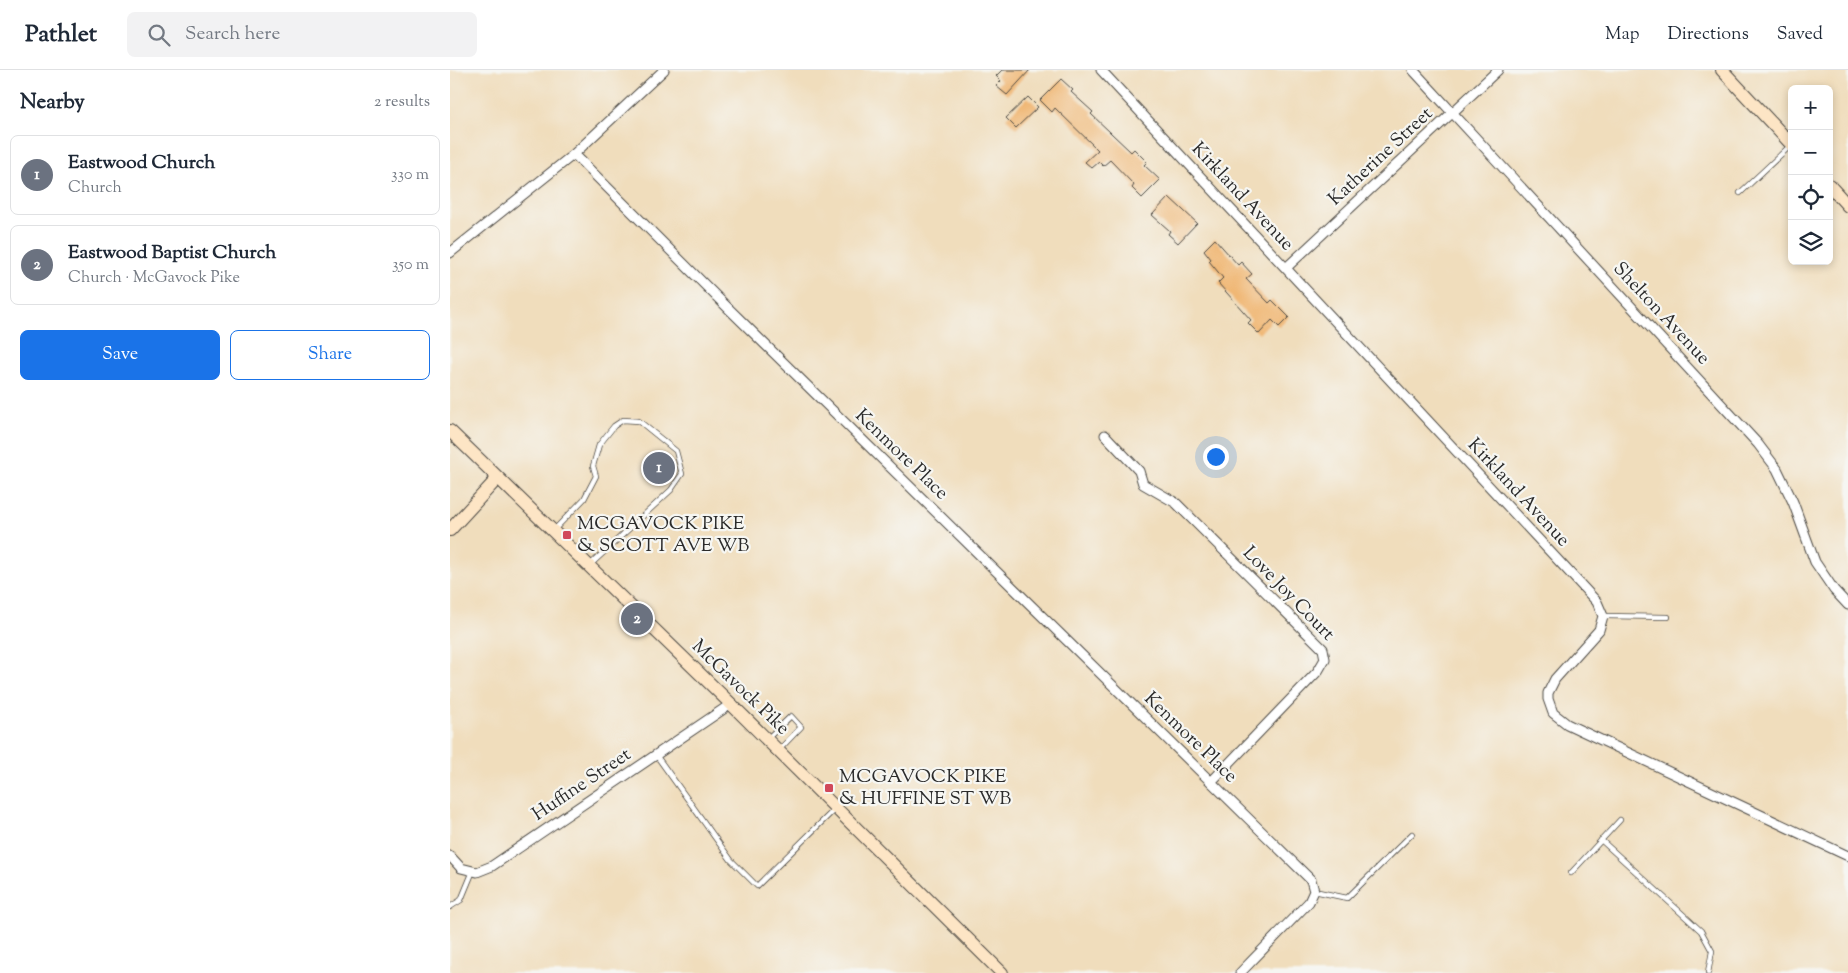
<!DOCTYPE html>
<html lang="en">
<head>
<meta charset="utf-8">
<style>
	:root { --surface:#fff; --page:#f2f2f3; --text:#1f2937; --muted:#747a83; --line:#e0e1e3; --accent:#1a73e8 }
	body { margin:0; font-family:"Sorts Mill Goudy",serif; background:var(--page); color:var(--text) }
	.controls { position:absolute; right:15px; top:15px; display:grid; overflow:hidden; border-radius:8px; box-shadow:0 2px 8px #0003 }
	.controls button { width:45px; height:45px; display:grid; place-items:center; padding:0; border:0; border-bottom:1px solid var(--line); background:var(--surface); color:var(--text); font:25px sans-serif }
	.you { position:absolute; left:765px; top:386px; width:18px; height:18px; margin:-12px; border:4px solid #fff; border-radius:50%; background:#1a73e8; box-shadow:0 0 0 8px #1a73e833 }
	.badge { display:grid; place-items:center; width:32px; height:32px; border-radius:50%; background:var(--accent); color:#fff; font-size:16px; font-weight:700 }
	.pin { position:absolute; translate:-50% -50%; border:2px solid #fff; box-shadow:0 1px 5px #0006 }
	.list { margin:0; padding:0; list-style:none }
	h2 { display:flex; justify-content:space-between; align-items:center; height:65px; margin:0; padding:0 20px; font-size:21px }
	h2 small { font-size:16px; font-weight:400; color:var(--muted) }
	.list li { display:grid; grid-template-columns:32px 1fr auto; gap:15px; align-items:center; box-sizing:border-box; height:80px; margin:0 10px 10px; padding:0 10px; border:1px solid var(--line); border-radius:8px }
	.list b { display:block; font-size:19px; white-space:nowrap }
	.list p { margin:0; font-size:16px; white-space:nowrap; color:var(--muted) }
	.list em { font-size:16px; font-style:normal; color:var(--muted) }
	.actions { display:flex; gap:10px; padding:15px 20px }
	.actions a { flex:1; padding:11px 0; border:1px solid var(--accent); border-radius:8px; text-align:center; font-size:18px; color:var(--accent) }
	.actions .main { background:var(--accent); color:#fff }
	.icon { flex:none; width:28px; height:28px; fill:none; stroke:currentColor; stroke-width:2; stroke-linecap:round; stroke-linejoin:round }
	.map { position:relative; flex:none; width:1398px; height:903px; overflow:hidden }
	header { display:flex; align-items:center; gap:30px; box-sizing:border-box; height:70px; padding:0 25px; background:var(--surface); border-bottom:1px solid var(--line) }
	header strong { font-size:24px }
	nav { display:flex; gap:28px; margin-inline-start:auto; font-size:18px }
	.search { width:350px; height:45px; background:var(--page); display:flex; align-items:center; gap:12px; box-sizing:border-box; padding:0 18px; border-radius:8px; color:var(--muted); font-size:19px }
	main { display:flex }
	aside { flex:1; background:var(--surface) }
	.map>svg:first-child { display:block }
</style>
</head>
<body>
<header>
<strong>Pathlet</strong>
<div class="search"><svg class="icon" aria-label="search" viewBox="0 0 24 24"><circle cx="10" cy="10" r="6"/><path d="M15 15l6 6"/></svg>Search here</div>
<nav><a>Map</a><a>Directions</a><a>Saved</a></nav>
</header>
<main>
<aside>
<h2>Nearby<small>2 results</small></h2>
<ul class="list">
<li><span class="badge" style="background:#6b7280">1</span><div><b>Eastwood Church</b><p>Church</p></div><em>330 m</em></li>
<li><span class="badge" style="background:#6b7280">2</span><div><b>Eastwood Baptist Church</b><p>Church · McGavock Pike</p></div><em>350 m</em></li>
</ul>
<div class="actions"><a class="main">Save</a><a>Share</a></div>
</aside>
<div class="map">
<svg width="1398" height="903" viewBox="0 0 1398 903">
	<rect width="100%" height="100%" fill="#f6f6f2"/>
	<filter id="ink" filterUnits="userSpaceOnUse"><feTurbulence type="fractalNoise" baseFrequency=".02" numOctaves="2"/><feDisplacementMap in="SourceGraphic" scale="10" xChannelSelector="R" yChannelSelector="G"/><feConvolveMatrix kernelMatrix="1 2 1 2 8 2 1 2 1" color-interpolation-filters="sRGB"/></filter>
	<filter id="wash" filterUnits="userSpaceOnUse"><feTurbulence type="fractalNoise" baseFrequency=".0096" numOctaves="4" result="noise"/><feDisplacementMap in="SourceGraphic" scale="20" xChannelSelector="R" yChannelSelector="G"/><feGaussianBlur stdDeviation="1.12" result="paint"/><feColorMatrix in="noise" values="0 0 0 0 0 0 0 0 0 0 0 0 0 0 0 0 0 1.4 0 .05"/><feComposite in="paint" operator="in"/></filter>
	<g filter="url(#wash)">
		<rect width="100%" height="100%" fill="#f0ddbc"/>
		<g id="blocks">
			<!-- building -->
			<path fill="#f0b774" d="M552 0H580L557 25 546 16 551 11 546 6Z
				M611 9 623 20 621 22 643 42 641 44 681 82 684 79 697 92 694 95 710 110 692 128 682 118 684 115 660 90 653 96 649 92 642 98 635 92 648 80 605 38 602 42 590 30Z
				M578 27 588 37 566 58 556 48Z
				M719 127 747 153 728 173 718 164 720 161 702 145Z
				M765 169 788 195 791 192 802 204 796 209 819 233 822 230 839 247 829 257 822 250 809 264 798 253 801 250 768 213 773 208 759 191 761 189 754 180Z"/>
		</g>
	</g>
	<g filter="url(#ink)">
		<use href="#blocks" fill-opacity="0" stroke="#494641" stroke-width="1"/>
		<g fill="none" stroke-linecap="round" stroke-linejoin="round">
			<!-- lane casing -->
			<g stroke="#494641" stroke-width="6">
				<path id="lane" d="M1290 123 1340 76
					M103 461 134 429 146 406 143 396 149 375 164 356 173 350 189 351 226 381 232 404 221 420 140 495
					M1153 546 1218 547
					M317 669 341 646 351 657 329 680
					M206 685 281 790 307 816 386 738
					M1151 770 1251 861 1262 881 1258 903
					M1121 803 1170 750
					M864 821 897 828 962 764
					M0 837 11 830 23 801"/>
			</g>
			<!-- street casing -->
			<g stroke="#494641" stroke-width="11">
				<path id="street" d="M651 0 1147 532 1153 546 1149 560 1105 609 1098 623V629L1103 643 1117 654 1398 786
					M963 0 1308 374 1327 399 1343 432 1365 492 1384 520 1398 535
					M124 84 280 240 861 810 864 821 859 832 790 903
					M0 183 124 84 214 0
					M836 198 1048 0
					M655 365 689 401 693 414 726 433 873 579 875 589 868 601 761 712
					M0 786 11 798 27 802 42 796 281 634"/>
			</g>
			<!-- secondary casing -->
			<g stroke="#494641" stroke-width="14">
				<path id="secondary" d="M1272 0 1342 75
					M1379 115 1398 136
					M0 361 281 634 552 903
					M0 460 47 409"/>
			</g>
			<!-- lane -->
			<use href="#lane" stroke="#fff" stroke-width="4.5"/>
			<!-- street -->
			<use href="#street" stroke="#fff" stroke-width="9"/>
			<!-- secondary -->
			<use href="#secondary" stroke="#fde5c5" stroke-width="12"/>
		</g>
	</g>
	<!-- markers -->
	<g fill="#d1495b" stroke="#f6f6f2" stroke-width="2">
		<rect x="112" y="460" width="10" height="10" rx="2.5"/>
		<rect x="374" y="713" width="10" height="10" rx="2.5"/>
	</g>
	<g text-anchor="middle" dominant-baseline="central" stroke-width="4.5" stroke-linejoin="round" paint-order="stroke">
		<!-- street labels -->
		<g font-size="19" fill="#2b2b2b" stroke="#f6f6f2">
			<text transform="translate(931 87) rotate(-43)">Katherine Street</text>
			<text transform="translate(792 127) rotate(47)">Kirkland Avenue</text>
			<text transform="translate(1211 244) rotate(47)">Shelton Avenue</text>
			<text transform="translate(451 385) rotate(44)">Kenmore Place</text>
			<text transform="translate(1068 423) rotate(47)">Kirkland Avenue</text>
			<text transform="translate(838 524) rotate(46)">Love Joy Court</text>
			<text transform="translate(290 618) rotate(44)">McGavock Pike</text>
			<text transform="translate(740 668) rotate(44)">Kenmore Place</text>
			<text transform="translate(132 715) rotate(-34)">Huffine Street</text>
		</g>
		<!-- poi labels -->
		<g font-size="19" fill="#2b2b2b" stroke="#f6f6f2" text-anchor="start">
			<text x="127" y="454">MCGAVOCK PIKE<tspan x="127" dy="22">&amp; SCOTT AVE WB</tspan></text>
			<text x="389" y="707">MCGAVOCK PIKE<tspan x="389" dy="22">&amp; HUFFINE ST WB</tspan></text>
		</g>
	</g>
</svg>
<div class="controls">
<button>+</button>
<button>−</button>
<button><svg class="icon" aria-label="locate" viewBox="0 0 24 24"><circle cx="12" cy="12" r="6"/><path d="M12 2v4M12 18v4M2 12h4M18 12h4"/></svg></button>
<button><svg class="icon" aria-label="layers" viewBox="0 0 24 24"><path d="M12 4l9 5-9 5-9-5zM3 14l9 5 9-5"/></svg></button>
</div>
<div class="you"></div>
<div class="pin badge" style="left:209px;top:398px;background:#6b7280">1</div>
<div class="pin badge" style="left:187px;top:549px;background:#6b7280">2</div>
</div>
</main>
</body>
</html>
